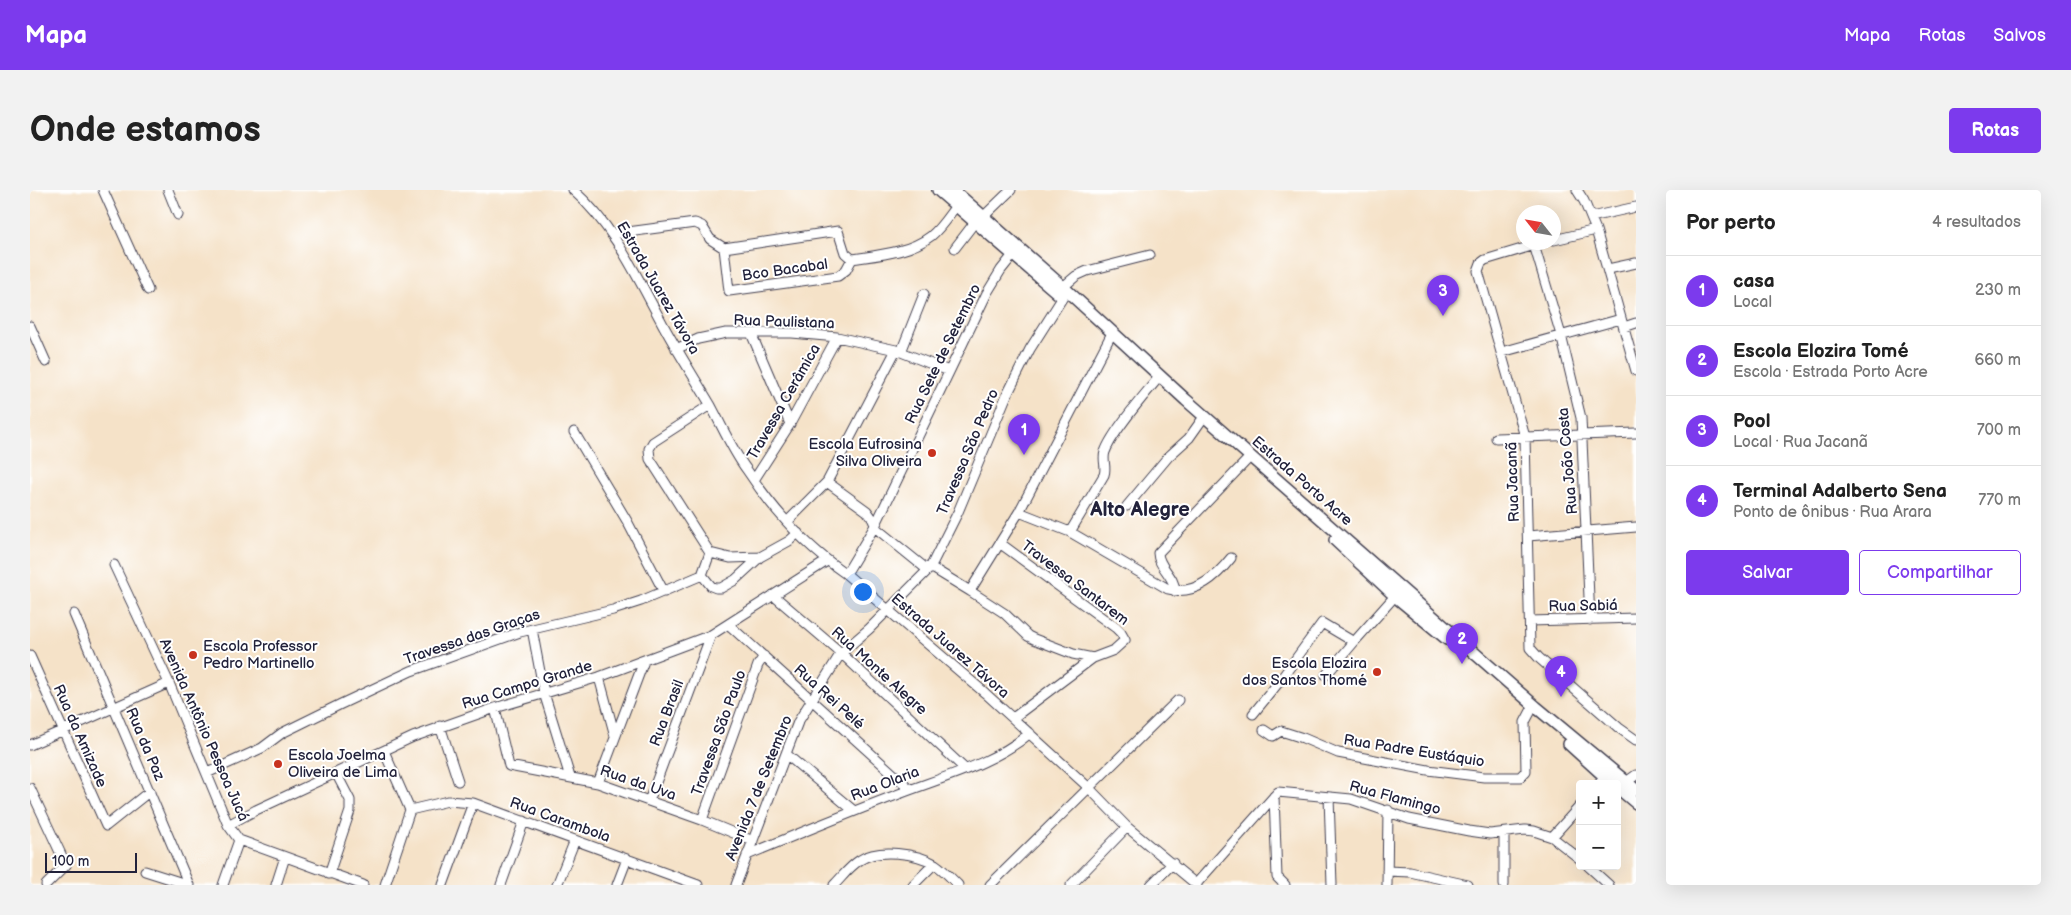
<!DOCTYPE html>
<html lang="pt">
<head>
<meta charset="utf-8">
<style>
	:root { --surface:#fff; --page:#f2f2f2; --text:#222; --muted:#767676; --line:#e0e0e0; --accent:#7c3aed }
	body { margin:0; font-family:"Balsamiq Sans",sans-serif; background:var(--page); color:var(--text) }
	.controls { position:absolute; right:15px; bottom:15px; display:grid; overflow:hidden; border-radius:5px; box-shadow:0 5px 20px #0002 }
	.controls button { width:45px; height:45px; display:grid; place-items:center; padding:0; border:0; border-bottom:1px solid var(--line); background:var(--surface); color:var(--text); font:25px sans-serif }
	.compass { position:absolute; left:1486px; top:15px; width:45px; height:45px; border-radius:50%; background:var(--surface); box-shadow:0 5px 20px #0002; rotate:301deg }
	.scale { position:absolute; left:15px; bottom:12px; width:92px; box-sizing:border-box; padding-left:5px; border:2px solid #22223b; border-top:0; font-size:14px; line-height:18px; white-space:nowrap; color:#22223b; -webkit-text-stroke:4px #fff; paint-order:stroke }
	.you { position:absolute; left:832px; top:401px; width:18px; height:18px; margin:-12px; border:4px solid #fff; border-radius:50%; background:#1a73e8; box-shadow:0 0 0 8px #1a73e833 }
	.badge { display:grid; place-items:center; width:32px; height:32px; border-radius:50%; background:var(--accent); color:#fff; font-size:16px; font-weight:700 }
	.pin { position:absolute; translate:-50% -41px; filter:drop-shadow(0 1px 2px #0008) }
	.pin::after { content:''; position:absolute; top:26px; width:18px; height:15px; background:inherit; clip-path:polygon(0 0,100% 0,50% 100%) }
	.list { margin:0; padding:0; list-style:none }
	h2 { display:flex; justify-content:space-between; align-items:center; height:65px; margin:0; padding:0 20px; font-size:21px }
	h2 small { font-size:16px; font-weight:400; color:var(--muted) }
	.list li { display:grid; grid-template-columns:32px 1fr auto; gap:15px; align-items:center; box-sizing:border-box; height:70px; padding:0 20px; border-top:1px solid var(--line) }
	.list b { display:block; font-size:19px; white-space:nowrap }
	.list p { margin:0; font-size:16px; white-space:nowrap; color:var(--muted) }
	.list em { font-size:16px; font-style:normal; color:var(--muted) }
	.actions { display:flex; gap:10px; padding:15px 20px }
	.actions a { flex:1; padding:11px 0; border:1px solid var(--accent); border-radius:5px; text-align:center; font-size:18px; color:var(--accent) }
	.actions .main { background:var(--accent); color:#fff }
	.map { position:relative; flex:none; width:1606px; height:695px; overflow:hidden; border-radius:5px }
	header { display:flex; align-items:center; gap:30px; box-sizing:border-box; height:70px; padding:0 25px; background:var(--accent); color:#fff }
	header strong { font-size:24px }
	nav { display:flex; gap:28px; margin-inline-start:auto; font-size:18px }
	.intro { display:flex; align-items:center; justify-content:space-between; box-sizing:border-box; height:120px; padding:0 30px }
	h1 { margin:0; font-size:35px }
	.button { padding:12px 22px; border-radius:5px; background:var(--accent); color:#fff; font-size:18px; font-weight:700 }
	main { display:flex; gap:30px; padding:0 30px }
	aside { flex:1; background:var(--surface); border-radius:5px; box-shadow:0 5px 20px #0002 }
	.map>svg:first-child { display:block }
</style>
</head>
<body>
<header>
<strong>Mapa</strong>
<nav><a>Mapa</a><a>Rotas</a><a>Salvos</a></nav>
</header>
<div class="intro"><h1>Onde estamos</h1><a class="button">Rotas</a></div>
<main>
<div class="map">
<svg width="1606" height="695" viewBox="0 0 1606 695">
	<rect width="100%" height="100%" fill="#fff"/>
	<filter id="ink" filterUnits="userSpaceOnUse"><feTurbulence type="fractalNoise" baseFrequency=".02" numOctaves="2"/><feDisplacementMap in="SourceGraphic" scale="10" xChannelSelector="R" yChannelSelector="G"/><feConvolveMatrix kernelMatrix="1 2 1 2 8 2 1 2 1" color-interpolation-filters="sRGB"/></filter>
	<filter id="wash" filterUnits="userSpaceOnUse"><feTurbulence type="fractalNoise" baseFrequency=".0096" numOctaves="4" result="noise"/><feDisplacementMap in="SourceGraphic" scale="20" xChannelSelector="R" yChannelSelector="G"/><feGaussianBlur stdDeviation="1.12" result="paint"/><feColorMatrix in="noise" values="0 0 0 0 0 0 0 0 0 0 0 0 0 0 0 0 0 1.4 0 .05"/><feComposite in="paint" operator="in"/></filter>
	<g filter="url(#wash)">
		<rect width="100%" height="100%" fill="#f5e2c8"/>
	</g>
	<g filter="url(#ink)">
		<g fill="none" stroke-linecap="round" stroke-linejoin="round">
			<!-- minor casing -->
			<g stroke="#423f50" stroke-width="11">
				<path id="minor" d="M73 0 118 100
					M138 0 148 25
					M543 0C583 35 605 83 630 129 645 158 663 185 680 214 692 236 702 260 717 280 743 320 777 357 816 384L955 503 1058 597 1097 637 1167 695
					M1547 0 1554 11 1566 40 1606 181
					M953 27 981 0
					M1561 27 1606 17
					M583 44 665 33 672 36 680 49 694 58 808 41 815 63 822 69 816 80 808 86 699 101 694 58
					M1524 50 1566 40
					M1515 52 1455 70 1451 73 1448 81 1495 247 1500 458 1509 468 1589 538 1606 550
					M1504 55 1531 145 1551 228 1560 430
					M925 58 945 32
					M822 69C848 65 879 63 901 46 912 37 920 23 929 12
					M1578 79 1606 73
					M1033 97 1046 86 1057 81 1120 65
					M0 136 16 172
					M1594 137 1606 133
					M721 143 760 234
					M646 159 668 149 696 143H762L807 147 866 160 919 181
					M871 162 894 104
					M1472 162 1591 129
					M544 242 597 331 634 402
					M1466 248 1606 243
					M724 290 760 234 807 147
					M797 292 837 321 842 328 847 339 894 377 904 379 940 401 974 423 998 446 1004 449 1043 464 1063 468
					M1097 316 1138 267 1159 248 1171 231
					M989 322 1040 342 1138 399C1164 406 1186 387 1201 368
					M757 332 797 292 866 160
					M1040 342 1074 285C1077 277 1072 270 1075 262 1082 242 1115 204 1130 186
					M1498 346 1606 337
					M971 354 1086 438 1091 443 1095 450 1084 460 1063 468 983 528
					M680 363 700 368 729 367
					M84 375 139 493 198 635 209 650 333 695
					M816 384 846 334 957 103 971 80 987 60
					M672 385 680 363 620 269 619 259 623 252 680 215
					M940 401 989 322 1082 143
					M1145 401C1145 386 1128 377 1128 363L1221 266
					M743 405 811 463 935 579
					M44 424 159 695
					M1500 431 1606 428
					M699 435 880 599
					M502 439 514 503 540 587
					M0 466 76 636 120 601
					M1296 485 1324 452 1365 406
					M569 487 585 546
					M465 518 479 576 568 593 672 630 723 651
					M1223 524 1249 492 1292 433 1324 452
					M410 536 428 591
					M1234 540 1243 546 1251 541 1273 548 1308 563 1398 580 1454 587H1490L1496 581 1495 532 1504 515
					M0 555 139 493
					M354 561 380 620
					M756 564 824 621
					M177 583 232 558 252 543 311 514 381 481 490 442 583 420 611 411 672 385 681 396 686 398H691L705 390 730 367 759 351 768 343
					M568 593 614 471
					M1569 594 1579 582
					M1592 595 1606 585
					M0 598 36 675 16 695
					M1244 606 1247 687 1255 695
					M1299 607 1302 695
					M619 611 681 445
					M380 620 418 611 443 613 668 695
					M672 630 728 475 734 466
					M198 635 226 620 383 547 465 518 569 487 681 445 797 371
					M1522 647 1550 616
					M717 665C768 644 818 623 869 604 913 587 964 574 1000 543
					M1558 676 1579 695
					M115 681 159 695
					M1357 681 1380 682 1438 695
					M299 684 320 621V610L306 583
					M1166 694 1248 602 1321 609 1379 629 1439 641 1460 644 1495 640 1504 641 1522 647 1550 669
					M193 695 209 650
					M246 695 255 667
					M355 695 380 620
					M413 695 443 613
					M471 695 494 631
					M527 695 545 650
					M587 695 597 669
					M706 695 768 532 811 463 839 439 900 378 928 322 976 207 1000 159 1033 107
					M804 695C812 687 820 676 830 670 848 658 887 663 905 674 914 680 921 688 928 695
					M883 695 904 674
					M960 695 1148 510
					M1041 695 1097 637
					M1121 695 1143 673
					M1357 695 1358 620
					M1474 695V643"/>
			</g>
			<!-- major casing -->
			<g stroke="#423f50" stroke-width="14">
				<path id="major" d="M908 0 1030 105
					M923 0 1033 97 1156 210 1506 517 1606 600
					M1305 350 1365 406 1417 449
					M1539 554 1583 594
					M1587 597 1606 613"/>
			</g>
			<!-- minor -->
			<use href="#minor" stroke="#fff" stroke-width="9"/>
			<!-- major -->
			<use href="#major" stroke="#fff" stroke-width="11"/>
		</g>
	</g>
	<!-- markers -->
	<g fill="#c8321e" stroke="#fff" stroke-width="2">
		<circle cx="902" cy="263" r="5"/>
		<circle cx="163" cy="465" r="5"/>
		<circle cx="1347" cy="482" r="5"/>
		<circle cx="248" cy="574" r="5"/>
	</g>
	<g text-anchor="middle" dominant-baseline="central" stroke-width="4" stroke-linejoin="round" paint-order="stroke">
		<!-- street labels -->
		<g font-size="15" fill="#22223b" stroke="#fff">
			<text transform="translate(755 80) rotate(-8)">Bco Bacabal</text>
			<text transform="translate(628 98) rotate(60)">Estrada Juarez Távora</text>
			<text transform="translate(754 132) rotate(2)">Rua Paulistana</text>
			<text transform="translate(913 164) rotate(-64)">Rua Sete de Setembro</text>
			<text transform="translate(754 212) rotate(-60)">Travessa Cerâmica</text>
			<text transform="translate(938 262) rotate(-67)">Travessa São Pedro</text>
			<text transform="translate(1538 271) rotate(-95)">Rua João Costa</text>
			<text transform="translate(1272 291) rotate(41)">Estrada Porto Acre</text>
			<text transform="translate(1483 292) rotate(-92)">Rua Jacanã</text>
			<text transform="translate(1045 393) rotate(37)">Travessa Santarem</text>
			<text transform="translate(1553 416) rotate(-1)">Rua Sabiá</text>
			<text transform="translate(442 447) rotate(-19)">Travessa das Graças</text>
			<text transform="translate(920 456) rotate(41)">Estrada Juarez Távora</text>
			<text transform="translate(849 481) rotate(42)">Rua Monte Alegre</text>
			<text transform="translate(497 495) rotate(-17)">Rua Campo Grande</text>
			<text transform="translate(799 507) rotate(42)">Rua Rei Pelé</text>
			<text transform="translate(637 523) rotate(-69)">Rua Brasil</text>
			<text transform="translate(174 540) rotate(66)">Avenida Antônio Pessoa Jucá</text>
			<text transform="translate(689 543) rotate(-70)">Travessa São Paulo</text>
			<text transform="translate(50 546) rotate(66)">Rua da Amizade</text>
			<text transform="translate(115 554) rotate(67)">Rua da Paz</text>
			<text transform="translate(1384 561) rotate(9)">Rua Padre Eustáquio</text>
			<text transform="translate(608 593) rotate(19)">Rua da Uva</text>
			<text transform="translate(855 594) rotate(-21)">Rua Olaria</text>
			<text transform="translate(729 598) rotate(-68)">Avenida 7 de Setembro</text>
			<text transform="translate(1365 608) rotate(15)">Rua Flamingo</text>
			<text transform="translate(530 630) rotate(20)">Rua Carambola</text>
		</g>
		<!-- poi labels -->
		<g font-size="15" fill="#22223b" stroke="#fff" text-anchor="end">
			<text x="892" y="254">Escola Eufrosina<tspan x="892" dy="17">Silva Oliveira</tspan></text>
			<text x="173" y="456" text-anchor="start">Escola Professor<tspan x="173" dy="17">Pedro Martinello</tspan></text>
			<text x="1337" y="473">Escola Elozira<tspan x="1337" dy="17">dos Santos Thomé</tspan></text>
			<text x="258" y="565" text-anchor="start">Escola Joelma<tspan x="258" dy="17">Oliveira de Lima</tspan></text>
		</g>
		<!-- district labels -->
		<g font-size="20" font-weight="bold" fill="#22223b" stroke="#fff">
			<text x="1110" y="320">Alto Alegre</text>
		</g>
	</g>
</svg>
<div class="controls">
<button>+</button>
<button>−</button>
</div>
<svg class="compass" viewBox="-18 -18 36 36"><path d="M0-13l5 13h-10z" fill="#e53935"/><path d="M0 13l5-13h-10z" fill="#767676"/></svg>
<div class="scale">100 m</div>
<div class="you"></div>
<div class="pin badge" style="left:994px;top:265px">1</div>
<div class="pin badge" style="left:1432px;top:474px">2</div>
<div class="pin badge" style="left:1413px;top:126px">3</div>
<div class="pin badge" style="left:1531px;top:507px">4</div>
</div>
<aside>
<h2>Por perto<small>4 resultados</small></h2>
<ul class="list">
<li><span class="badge">1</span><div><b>casa</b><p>Local</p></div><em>230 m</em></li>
<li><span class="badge">2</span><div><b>Escola Elozira Tomé</b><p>Escola · Estrada Porto Acre</p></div><em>660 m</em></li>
<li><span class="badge">3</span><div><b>Pool</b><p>Local · Rua Jacanã</p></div><em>700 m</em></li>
<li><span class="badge">4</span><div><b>Terminal Adalberto Sena</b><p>Ponto de ônibus · Rua Arara</p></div><em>770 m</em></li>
</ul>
<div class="actions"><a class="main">Salvar</a><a>Compartilhar</a></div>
</aside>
</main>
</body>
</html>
